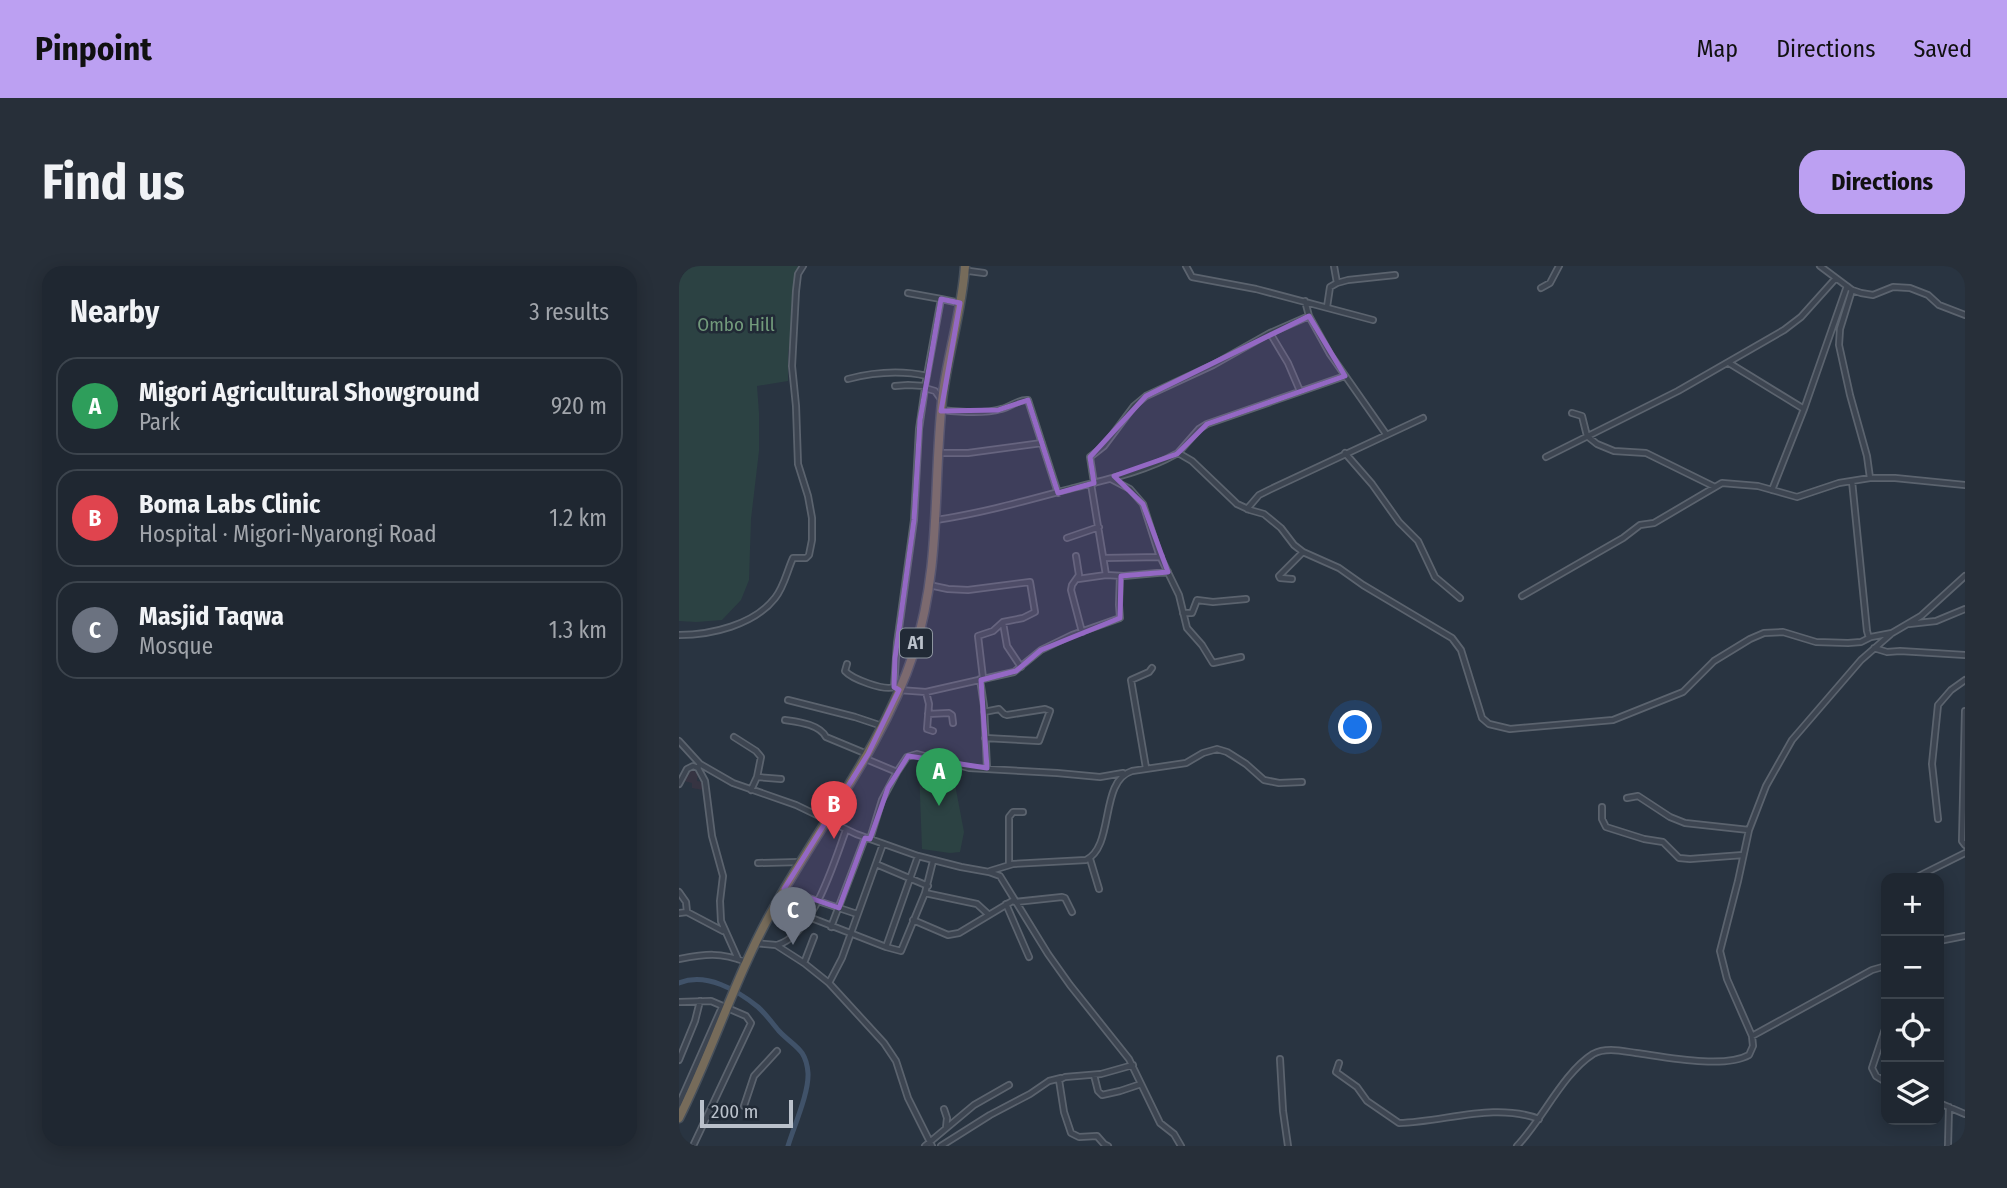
<!DOCTYPE html>
<html lang="en">
<head>
<meta charset="utf-8">
<style>
	:root { --surface:#1f2731; --page:#272f39; --text:#f1f3f6; --muted:#a1a5ab; --line:#3c444d; --accent:#bca0f2 }
	body { margin:0; font-family:"Fira Sans Condensed",sans-serif; background:var(--page); color:var(--text) }
	.controls { position:absolute; right:21px; bottom:21px; display:grid; overflow:hidden; border-radius:14px; box-shadow:0 4px 18px #0003 }
	.controls button { width:63px; height:63px; display:grid; place-items:center; padding:0; border:0; border-bottom:2px solid var(--line); background:var(--surface); color:var(--text); font:35px sans-serif }
	.scale { position:absolute; left:21px; bottom:18px; width:93px; box-sizing:border-box; padding-left:7px; border:4px solid #bac1cb; border-top:0; font-size:19px; line-height:24px; white-space:nowrap; color:#bac1cb; -webkit-text-stroke:5px #212a36; paint-order:stroke }
	.you { position:absolute; left:677px; top:462px; width:24px; height:24px; margin:-18px; border:5px solid #fff; border-radius:50%; background:#1a73e8; box-shadow:0 0 0 10px #1a73e833 }
	.badge { display:grid; place-items:center; width:46px; height:46px; border-radius:50%; background:var(--accent); color:#fff; font-size:23px; font-weight:700 }
	.pin { position:absolute; translate:-50% -58px; filter:drop-shadow(0 2px 4px #0008) }
	.pin::after { content:''; position:absolute; top:37px; width:24px; height:21px; background:inherit; clip-path:polygon(0 0,100% 0,50% 100%) }
	.list { margin:0; padding:0; list-style:none }
	h2 { display:flex; justify-content:space-between; align-items:center; height:91px; margin:0; padding:0 28px; font-size:30px }
	h2 small { font-size:23px; font-weight:400; color:var(--muted) }
	.list li { display:grid; grid-template-columns:46px 1fr auto; gap:21px; align-items:center; box-sizing:border-box; height:98px; margin:0 14px 14px; padding:0 14px; border:2px solid var(--line); border-radius:21px }
	.list b { display:block; font-size:26px; white-space:nowrap }
	.list p { margin:0; font-size:23px; white-space:nowrap; color:var(--muted) }
	.list em { font-size:23px; font-style:normal; color:var(--muted) }
	.icon { flex:none; width:38px; height:38px; fill:none; stroke:currentColor; stroke-width:2; stroke-linecap:round; stroke-linejoin:round }
	.map { position:relative; flex:none; width:1286px; height:880px; overflow:hidden; border-radius:21px }
	header { display:flex; align-items:center; gap:42px; box-sizing:border-box; height:98px; padding:0 35px; background:var(--accent); color:#111 }
	header strong { font-size:33px }
	nav { display:flex; gap:38px; margin-inline-start:auto; font-size:24px }
	.intro { display:flex; align-items:center; justify-content:space-between; box-sizing:border-box; height:168px; padding:0 42px }
	h1 { margin:0; font-size:49px }
	.button { padding:18px 32px; border-radius:21px; background:var(--accent); color:#111; font-size:24px; font-weight:700 }
	main { display:flex; gap:42px; padding:0 42px }
	aside { flex:1; background:var(--surface); border-radius:21px; box-shadow:0 4px 18px #0003 }
	.map>svg:first-child { display:block }
</style>
</head>
<body>
<header>
<strong>Pinpoint</strong>
<nav><a>Map</a><a>Directions</a><a>Saved</a></nav>
</header>
<div class="intro"><h1>Find us</h1><a class="button">Directions</a></div>
<main>
<aside>
<h2>Nearby<small>3 results</small></h2>
<ul class="list">
<li><span class="badge" style="background:#2e9e5b">A</span><div><b>Migori Agricultural Showground</b><p>Park</p></div><em>920 m</em></li>
<li><span class="badge" style="background:#e0444e">B</span><div><b>Boma Labs Clinic</b><p>Hospital · Migori-Nyarongi Road</p></div><em>1.2 km</em></li>
<li><span class="badge" style="background:#6b7280">C</span><div><b>Masjid Taqwa</b><p>Mosque</p></div><em>1.3 km</em></li>
</ul>
</aside>
<div class="map">
<svg width="1286" height="880" viewBox="0 0 1286 880">
	<rect width="100%" height="100%" fill="#293441"/>
	<!-- medical -->
	<path fill="#363442" d="M7 502H15L14 504 19 508 18 515 25 516 24 524 13 522V517L1 514Z"/>
	<!-- green -->
	<path fill="#2c4243" d="M0 0H123L114 68 109 86V115L78 120 80 147V185L72 253 70 314 62 334 43 354 17 356 0 355Z
		M240 503 276 509 275 513 285 566 281 586 271 587 243 583Z"/>
	<g fill="none" stroke-linecap="round" stroke-linejoin="round">
		<!-- river -->
		<path stroke="#405269" stroke-width="5" d="M0 717C27 706 58 724 79 741 87 748 93 757 100 765 115 781 127 782 129 807 130 827 115 860 109 880"/>
		<!-- minor casing -->
		<g stroke="#5b636e" stroke-width="8">
			<path id="minor" d="M507 0 513 11 577 23 694 54
				M1141 0 1173 24 1182 27 1194 29 1214 21 1231 22 1249 29 1260 39 1286 49
				M287 6 290 5 305 7
				M658 17 669 14 716 9
				M862 22 871 17 880 0
				M1173 24 1161 63 1160 79 1171 129 1188 190 1191 212
				M229 27 262 33 246 120
				M262 33 281 37
				M626 35 630 50 651 88 707 168
				M648 41 651 21 658 17 655 0
				M1050 97 1125 143 1093 224
				M169 113C196 106 221 104 248 110
				M216 120 229 119 246 120V122L256 125 261 132
				M246 122 240 163 235 254 218 377 215 421 220 424 247 426 335 406 362 384 393 369 441 352 440 339 441 310
				M621 125 609 97 591 67 630 50
				M1125 143 1168 20
				M263 144C281 146 305 148 322 143 332 141 339 133 349 134L379 227
				M893 147 903 150 908 170 918 178 935 185 967 187 1034 220
				M260 187H289L363 177
				M499 187 520 163 528 158 666 110
				M666 187 693 218 720 256 739 275 756 311 781 332
				M867 191 999 125 1105 64 1122 51 1157 12
				M432 213 451 223 464 238 480 288 500 329 508 362 523 379 534 397 562 391
				M1173 215 1188 365 1190 372
				M415 217 411 191 425 180 455 140 467 130 534 99 591 67
				M412 218 427 309
				M568 243 580 229 590 224 744 152
				M257 254C304 247 349 234 394 222 429 213 465 206 497 188H501L513 195 558 238 571 244 585 248 602 262 615 279 624 286 660 302 684 319 773 372 782 384 803 452 810 458 831 463 934 454 1004 426 1035 395 1071 373 1085 367 1104 366 1137 376 1169 377 1182 376 1192 371 1213 367
				M388 272 420 261
				M397 290 400 309 393 319 392 324 403 366
				M425 292 482 291
				M399 313 427 309 445 310 489 306
				M613 313 601 312 600 310 624 286
				M250 319 269 323 289 324 351 316 356 346 344 352 324 356 314 365 299 370 304 412
				M843 330 944 272 961 259 975 257 1043 217 1079 220 1118 231 1160 217 1191 212H1216L1286 219
				M504 347H513L518 334 534 336 567 333
				M324 357 328 380 342 401
				M1230 358 1257 355 1286 343
				M0 369C32 369 75 359 96 332 105 321 108 305 114 292H127L130 289 133 274V252L129 230 119 198 117 140 113 100 117 25 119 8 124 0
				M1195 382 1208 386 1221 385 1286 389
				M168 398 166 405C173 413 205 425 215 421
				M301 413 305 440 308 502
				M247 426 250 438 248 463 254 465
				M109 434 176 451 203 460
				M1286 445 1283 575 1286 579
				M305 446 320 443 325 448 328 449 366 443 371 445 360 475 306 472
				M249 448 270 447 273 449 274 457
				M106 454C119 456 140 458 147 471L188 488
				M55 471 77 485 82 491 78 511 72 524
				M0 475 21 498 54 517 117 539 177 568 239 590 282 601 310 606 321 610 369 688 391 719 450 793 481 857 495 868 502 880
				M187 493 218 506 228 491 238 488 290 502 378 507 421 511 444 507
				M21 498 19 502 26 515 33 570 44 610 41 635 42 655 59 693
				M467 502 452 414 470 406 473 402
				M78 511 102 513
				M0 518 8 503 14 500 19 502
				M948 532 959 530 991 551 1006 557 1070 564
				M923 541V553L927 561 965 573 984 576 1000 592 1011 593 1064 589
				M1259 553 1253 498 1259 439 1272 424 1286 414
				M191 573 203 534 218 506
				M411 593 420 623
				M79 597 121 596
				M197 598 249 620
				M330 599V551L334 546H344
				M311 605 334 598 407 594C436 580 420 515 453 505L507 497 524 487 538 483 548 486 567 498 585 514 600 517 623 516
				M1236 612 1286 587
				M106 624 178 648
				M0 626 7 636 8 646 44 665
				M246 627 298 638 309 648
				M336 636 383 631 386 632 393 646
				M327 638 350 691
				M0 647 8 646
				M130 651 207 681 222 685 246 627 254 595
				M234 654 269 669 280 667 335 634
				M152 661 186 572
				M1260 675 1286 670
				M76 677 97 679 125 697 150 717 205 777 217 795 229 832 253 880
				M98 679C134 669 155 596 167 564
				M207 681 239 590
				M0 693C27 688 41 686 67 696
				M125 697 135 671
				M150 717 163 692 204 578
				M0 736 32 735 67 750 72 757 14 880
				M1207 760 1193 802 1197 810 1207 816
				M1073 770 1193 704 1207 700
				M601 793 604 845 609 880
				M0 794 16 755 21 735
				M660 797 657 806 678 821 688 835 720 857C766 856 815 836 860 853
				M415 809 419 825 423 829 441 825 462 818
				M1260 837 1286 848
				M0 838 43 741
				M65 840 75 810 98 785
				M265 843 268 852 267 862
				M246 880 295 839 330 819
				M262 880 311 849 351 828 370 815 382 812
				M429 880 425 878 418 870 400 871 392 867 385 846 380 814 386 811 422 808 454 799
				M838 880C863 854 884 807 914 788 927 781 943 785 957 787 986 791 1045 803 1070 789L1074 780 1073 770 1048 713 1041 685 1059 615 1070 564 1087 520 1113 474 1182 394 1213 367 1242 350 1286 310
				M1269 880 1270 841"/>
		</g>
		<!-- highway casing -->
		<g stroke="#47505b" stroke-width="11">
			<path id="highway" d="M0 852C34 784 56 711 93 645 140 559 204 481 235 386 262 301 254 222 263 135 268 90 283 46 286 0"/>
		</g>
		<!-- minor -->
		<use href="#minor" stroke="#3d4551" stroke-width="4.5"/>
		<!-- highway -->
		<use href="#highway" stroke="#766b5a" stroke-width="8"/>
	</g>
	<!-- marked area -->
	<path fill="#9468c4" fill-opacity="0.2" stroke="#9468c4" stroke-width="5" stroke-linejoin="round" d="M262 33 281 37 262 145 319 144 349 134 379 227 415 217 411 191 467 130 630 50 666 110 528 158 498 188 435 210 464 238 489 306 442 310 441 352 362 384 337 405 302 414 308 502 229 490 209 522 191 573 186 572 160 642 105 623 189 488 220 424 215 421 216 392 235 254 241 154Z"/>
	<g text-anchor="middle" dominant-baseline="central" stroke-width="5" stroke-linejoin="round" paint-order="stroke">
		<!-- shield labels -->
		<rect fill="#212a36" stroke="#8c949e" stroke-width="2" x="221" y="362.5" width="32" height="29" rx="5"/>
		<g font-size="18" font-weight="bold" fill="#bac1cb">
			<text x="237" y="377">A1</text>
		</g>
		<!-- park labels -->
		<g font-size="19" fill="#729a7b" stroke="#212a36">
			<text x="57" y="58">Ombo Hill</text>
		</g>
	</g>
</svg>
<div class="controls">
<button>+</button>
<button>−</button>
<button><svg class="icon" aria-label="locate" viewBox="0 0 24 24"><circle cx="12" cy="12" r="6"/><path d="M12 2v4M12 18v4M2 12h4M18 12h4"/></svg></button>
<button><svg class="icon" aria-label="layers" viewBox="0 0 24 24"><path d="M12 4l9 5-9 5-9-5zM3 14l9 5 9-5"/></svg></button>
</div>
<div class="scale">200 m</div>
<div class="you"></div>
<div class="pin badge" style="left:260px;top:540px;background:#2e9e5b">A</div>
<div class="pin badge" style="left:155px;top:573px;background:#e0444e">B</div>
<div class="pin badge" style="left:114px;top:679px;background:#6b7280">C</div>
</div>
</main>
</body>
</html>
